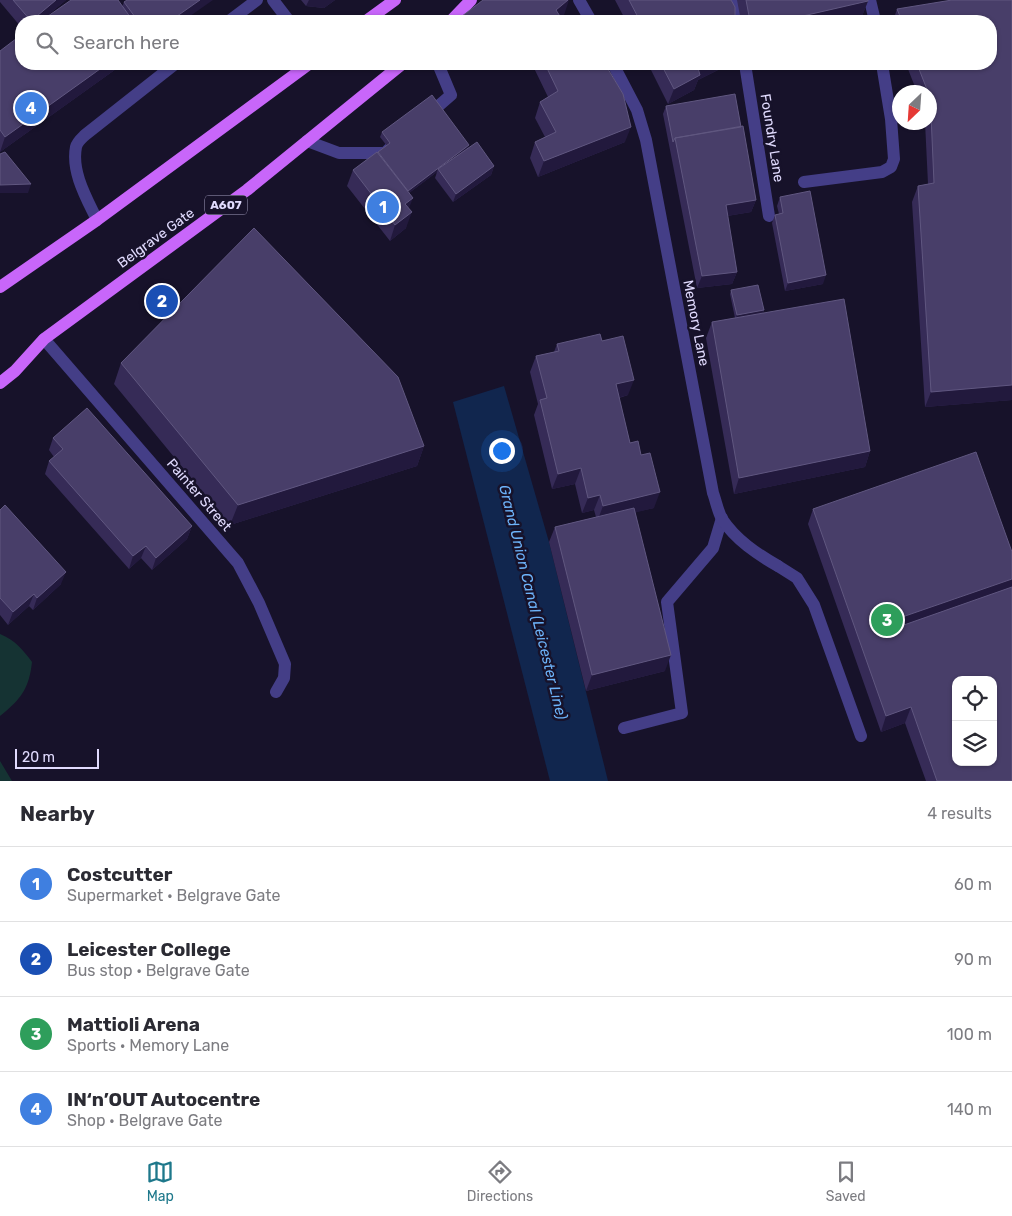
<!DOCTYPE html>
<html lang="en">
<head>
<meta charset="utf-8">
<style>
	:root { --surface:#fff; --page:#f7f7f7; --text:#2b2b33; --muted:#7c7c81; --line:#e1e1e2; --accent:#1e788b }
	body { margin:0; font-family:Rubik,sans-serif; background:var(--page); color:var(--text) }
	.controls { position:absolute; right:15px; bottom:15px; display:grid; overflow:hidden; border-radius:10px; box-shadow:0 1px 4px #0004 }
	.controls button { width:45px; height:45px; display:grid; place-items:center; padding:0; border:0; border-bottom:1px solid var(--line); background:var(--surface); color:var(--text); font:25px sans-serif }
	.compass { position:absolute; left:892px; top:85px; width:45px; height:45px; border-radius:50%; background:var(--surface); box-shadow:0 1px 4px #0004; rotate:205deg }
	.scale { position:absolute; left:15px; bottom:12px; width:84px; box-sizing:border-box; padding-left:5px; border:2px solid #e1dbfe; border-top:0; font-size:14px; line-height:18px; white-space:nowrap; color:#e1dbfe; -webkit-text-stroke:4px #17122a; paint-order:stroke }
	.you { position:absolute; left:501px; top:450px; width:18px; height:18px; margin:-12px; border:4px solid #fff; border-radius:50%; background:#1a73e8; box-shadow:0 0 0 8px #1a73e833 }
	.badge { display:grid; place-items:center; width:32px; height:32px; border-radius:50%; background:var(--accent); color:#fff; font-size:16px; font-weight:700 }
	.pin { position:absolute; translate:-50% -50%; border:2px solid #fff; box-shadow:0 1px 5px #0006 }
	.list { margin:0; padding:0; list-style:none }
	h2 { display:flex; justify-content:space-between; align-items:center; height:65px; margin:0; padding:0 20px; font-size:21px }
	h2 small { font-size:16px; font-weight:400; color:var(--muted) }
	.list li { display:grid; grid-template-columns:32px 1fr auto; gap:15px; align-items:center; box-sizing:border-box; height:75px; padding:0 20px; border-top:1px solid var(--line) }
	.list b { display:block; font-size:19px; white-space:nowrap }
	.list p { margin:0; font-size:16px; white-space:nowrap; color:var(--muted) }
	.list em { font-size:16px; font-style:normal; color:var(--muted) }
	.icon { flex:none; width:28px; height:28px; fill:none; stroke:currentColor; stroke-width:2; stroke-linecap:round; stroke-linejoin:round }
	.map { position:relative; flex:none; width:1012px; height:781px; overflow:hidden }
	.search { position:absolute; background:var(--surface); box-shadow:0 1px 4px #0004; left:15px; right:15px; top:15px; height:55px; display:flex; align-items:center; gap:12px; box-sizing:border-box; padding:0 18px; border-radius:20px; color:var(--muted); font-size:19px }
	.sheet { height:365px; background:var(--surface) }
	nav { display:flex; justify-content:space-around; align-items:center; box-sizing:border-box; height:70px; border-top:1px solid var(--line); background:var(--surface); font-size:14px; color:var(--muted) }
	nav a { display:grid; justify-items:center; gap:2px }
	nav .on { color:var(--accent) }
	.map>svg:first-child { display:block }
</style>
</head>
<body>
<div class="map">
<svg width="1012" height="781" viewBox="0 0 1012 781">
	<rect width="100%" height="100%" fill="#17122a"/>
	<!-- green -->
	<path fill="#153333" d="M0 634C15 640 23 650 32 662 29 689 21 699 0 716Z
		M0 761 12 781H0Z"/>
	<!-- water -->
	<path fill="#11264e" d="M504 386 549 542 608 781H550L453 402Z"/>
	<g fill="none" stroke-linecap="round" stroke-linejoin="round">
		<!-- lane -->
		<path stroke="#443e87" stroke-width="12" d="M870 0 875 21
			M229 21 257 0
			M428 115 451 95 438 64
			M307 141 339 153H385L390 148
			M804 182 882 172 891 167 894 159 891 119 882 64
			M97 220C87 199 71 172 76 147 77 142 82 138 85 135L175 64
			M778 566 797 578 814 605 861 736
			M624 728 682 713 667 602 713 548 722 518"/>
		<!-- street -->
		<path stroke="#443e87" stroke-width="12" d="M273 0 289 21
			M579 0 591 21
			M734 0 737 21
			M613 64 637 110 646 140 713 493C716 501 718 512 722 519 736 540 757 554 778 566
			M745 64 769 216
			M44 339 238 563 259 603 285 664 284 678 276 692"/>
		<!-- primary -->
		<path stroke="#c866fa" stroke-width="12" d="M366 21 395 0
			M451 21 471 0
			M0 287 97 220 309 64
			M0 383 15 371 44 339 247 190 402 64"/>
	</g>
	<!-- wall -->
	<path fill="#362b57" d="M0 0H66L41 21H21V27L0 2Z
		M301 0H335L324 8 306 6Z
		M615 0H731L735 21H626Z
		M737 0H868V1L862 16 841 21H741Z
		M1012 0V400L925 407 912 202 918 186 928 184 925 122H930V92H917L906 64H991V21H893L897 9Z
		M124 2 183 21H41L122 7Z
		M0 51 21 64H123L0 152Z
		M532 64H588L625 142 538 177 530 158 535 142 545 137 535 118 540 102 548 97Z
		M648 64H730L698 80 694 90 668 104Z
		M666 106 741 127 756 200 751 212 727 216 737 272 732 284 697 288 663 114Z
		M382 132 468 148 494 166 491 175 453 202 435 178 437 172 409 193V208L406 228 390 241 347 186 353 170 387 146 380 137Z
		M780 197 823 284 785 291 772 223 775 215 779 214 777 206Z
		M731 290 764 310 763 313 870 451 865 467 734 494 706 338 712 322 735 318 730 294Z
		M602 341 628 395 619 398 630 443 654 508 635 512 665 671 586 691 549 542 555 527 596 517 594 510 582 513 575 484 552 489 534 415 538 404 530 372 536 356 554 352 557 344Z
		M121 363 424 446 417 466 230 525 114 384Z
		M53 438 192 526 187 539 152 570 141 558 129 569 45 474 49 461 54 457 49 450Z
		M813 509 1012 781H926L905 723 881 732 808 524Z
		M0 510 61 584 33 610 29 606 8 625 0 615Z"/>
	<!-- shaded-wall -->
	<path fill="#22193d" d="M56 0H66L41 21H31Z
		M200 0H213L183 21H170Z
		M309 0H335L324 8 306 6Z
		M568 0H569L564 15 556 21V10Z
		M868 1 862 16 841 21H781Z
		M107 64H123L0 152 5 137Z
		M706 64H730L698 80 694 90 668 104 674 89 698 68Z
		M631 127 625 142 538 177 544 161Z
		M469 145 468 149 438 169 437 172 398 201 400 197Z
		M494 166 491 175 453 202 456 194Z
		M31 184 28 193H0V185Z
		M413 198 407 213 405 204Z
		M756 200 751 212 721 217 726 205Z
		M412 212 406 228 390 241 395 225Z
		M737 272 732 284 697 288 702 276Z
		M826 275 823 284 785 291 788 283Z
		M764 310 762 315 735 320 737 315Z
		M634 380 628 395 610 400 616 384Z
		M1012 385V400L925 407 931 392Z
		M424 446 417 466 230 525 238 505Z
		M870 451 865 467 734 494 739 478Z
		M581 468 575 484 552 489 558 474Z
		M660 492 654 508 597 522 603 506Z
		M600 495 594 510 582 513 588 498Z
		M192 526 187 539 152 570 156 558Z
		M146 546 141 558 129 569 133 556Z
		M66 572 61 584 33 610 37 598Z
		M1012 579V593L876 640 882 624Z
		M34 594 29 606 8 625 13 612Z
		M671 655 665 671 586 691 592 675Z
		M911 707 905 723 881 732 886 716Z"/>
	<!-- building -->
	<path fill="#483e69" stroke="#605780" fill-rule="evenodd" d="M13 0H56L31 21Z
		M71 0H118L133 21H41Z
		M127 0H200L170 21H138L124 2Z
		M483 0H568L556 10 563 21H458L457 20Z
		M629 0H731L735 7V21H640Z
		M746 0H868V1L781 21H750Z
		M952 0H1012V385L931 392 918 186 934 183 930 92H928L917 64H991V21H902L897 9Z
		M21 35V64H107L5 137 0 130V51Z
		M545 64H588L590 68 596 64H605L623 94 631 127 544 161 535 142 556 132 540 102 558 91Z
		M661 64H706L698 68 700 75 674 89Z
		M735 94 741 127 675 138 673 142 666 106Z
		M432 95 469 145 408 191 378 152 390 143 382 132Z
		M743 126 756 200 726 205 737 272 702 276 675 138Z
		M477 142 494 166 456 194 438 169Z
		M5 152 31 184 0 185V154Z
		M377 152 413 198 405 204 412 212 395 225 353 170Z
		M810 191 826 275 788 283 775 215 783 213 780 197Z
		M254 228 398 377 424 446 238 505 121 363Z
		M758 285 764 310 737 315 731 290Z
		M844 299 870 451 739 478 712 322Z
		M600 334 602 341 623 336 634 380 616 384 630 443 638 441 641 455 650 453 660 492 603 506 600 495 588 498 581 468 558 474 540 400 547 398 536 356 559 351 557 344Z
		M87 408 192 526 156 558 146 546 133 556 49 461 63 449 53 438Z
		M976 452 1012 552V579L882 624 884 632 1012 587V781H937L911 707 886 716 813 509ZM956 680H993V762H956Z
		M5 505 66 572 37 598 34 594 13 612 0 598V510Z
		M634 508 671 655 592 675 555 527Z"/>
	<g text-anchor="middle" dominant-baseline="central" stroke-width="5" stroke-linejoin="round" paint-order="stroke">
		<!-- shield labels -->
		<rect fill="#17122a" stroke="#a49fbe" stroke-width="1" x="205" y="195.5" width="42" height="19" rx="4"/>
		<g font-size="12" font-weight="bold" fill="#e1dbfe">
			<text x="226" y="205">A607</text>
		</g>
		<!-- street labels -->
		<g font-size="14" fill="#e1dbfe" stroke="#17122a">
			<text transform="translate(772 138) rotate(81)">Foundry Lane</text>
			<text transform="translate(156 238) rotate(-36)">Belgrave Gate</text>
			<text transform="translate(696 323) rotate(79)">Memory Lane</text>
			<text transform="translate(199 495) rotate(49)">Painter Street</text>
		</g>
		<!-- water labels -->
		<g font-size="15" font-style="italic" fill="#6db3fa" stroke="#17122a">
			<text transform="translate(533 602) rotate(76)">Grand Union Canal (Leicester Line)</text>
		</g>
	</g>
</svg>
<div class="controls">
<button><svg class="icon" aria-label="locate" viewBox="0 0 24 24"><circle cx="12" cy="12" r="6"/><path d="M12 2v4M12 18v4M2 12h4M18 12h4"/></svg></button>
<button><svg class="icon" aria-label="layers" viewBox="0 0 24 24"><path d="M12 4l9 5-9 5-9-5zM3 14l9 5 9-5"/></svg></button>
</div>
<svg class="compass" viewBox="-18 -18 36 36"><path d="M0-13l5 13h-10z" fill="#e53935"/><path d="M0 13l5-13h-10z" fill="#7c7c81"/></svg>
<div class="scale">20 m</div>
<div class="you"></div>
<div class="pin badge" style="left:383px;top:207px;background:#3f7fe0">1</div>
<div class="pin badge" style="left:162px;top:301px;background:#1a4fb4">2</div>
<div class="pin badge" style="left:887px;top:620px;background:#2e9e5b">3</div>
<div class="pin badge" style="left:31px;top:108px;background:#3f7fe0">4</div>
<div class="search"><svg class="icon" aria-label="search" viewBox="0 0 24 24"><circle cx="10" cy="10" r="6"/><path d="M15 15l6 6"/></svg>Search here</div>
</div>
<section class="sheet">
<h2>Nearby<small>4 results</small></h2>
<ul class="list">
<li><span class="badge" style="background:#3f7fe0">1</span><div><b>Costcutter</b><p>Supermarket · Belgrave Gate</p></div><em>60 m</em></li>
<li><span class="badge" style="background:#1a4fb4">2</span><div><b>Leicester College</b><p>Bus stop · Belgrave Gate</p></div><em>90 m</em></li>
<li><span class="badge" style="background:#2e9e5b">3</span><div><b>Mattioli Arena</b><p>Sports · Memory Lane</p></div><em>100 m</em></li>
<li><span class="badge" style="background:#3f7fe0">4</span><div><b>IN‘n’OUT Autocentre</b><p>Shop · Belgrave Gate</p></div><em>140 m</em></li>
</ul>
</section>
<nav>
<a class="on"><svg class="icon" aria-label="map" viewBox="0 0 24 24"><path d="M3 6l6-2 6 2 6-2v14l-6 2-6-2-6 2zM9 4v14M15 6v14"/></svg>Map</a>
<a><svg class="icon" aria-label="directions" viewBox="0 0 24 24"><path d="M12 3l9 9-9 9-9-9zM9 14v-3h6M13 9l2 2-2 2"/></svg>Directions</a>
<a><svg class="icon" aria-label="saved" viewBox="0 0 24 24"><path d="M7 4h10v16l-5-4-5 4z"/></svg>Saved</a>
</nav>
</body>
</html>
